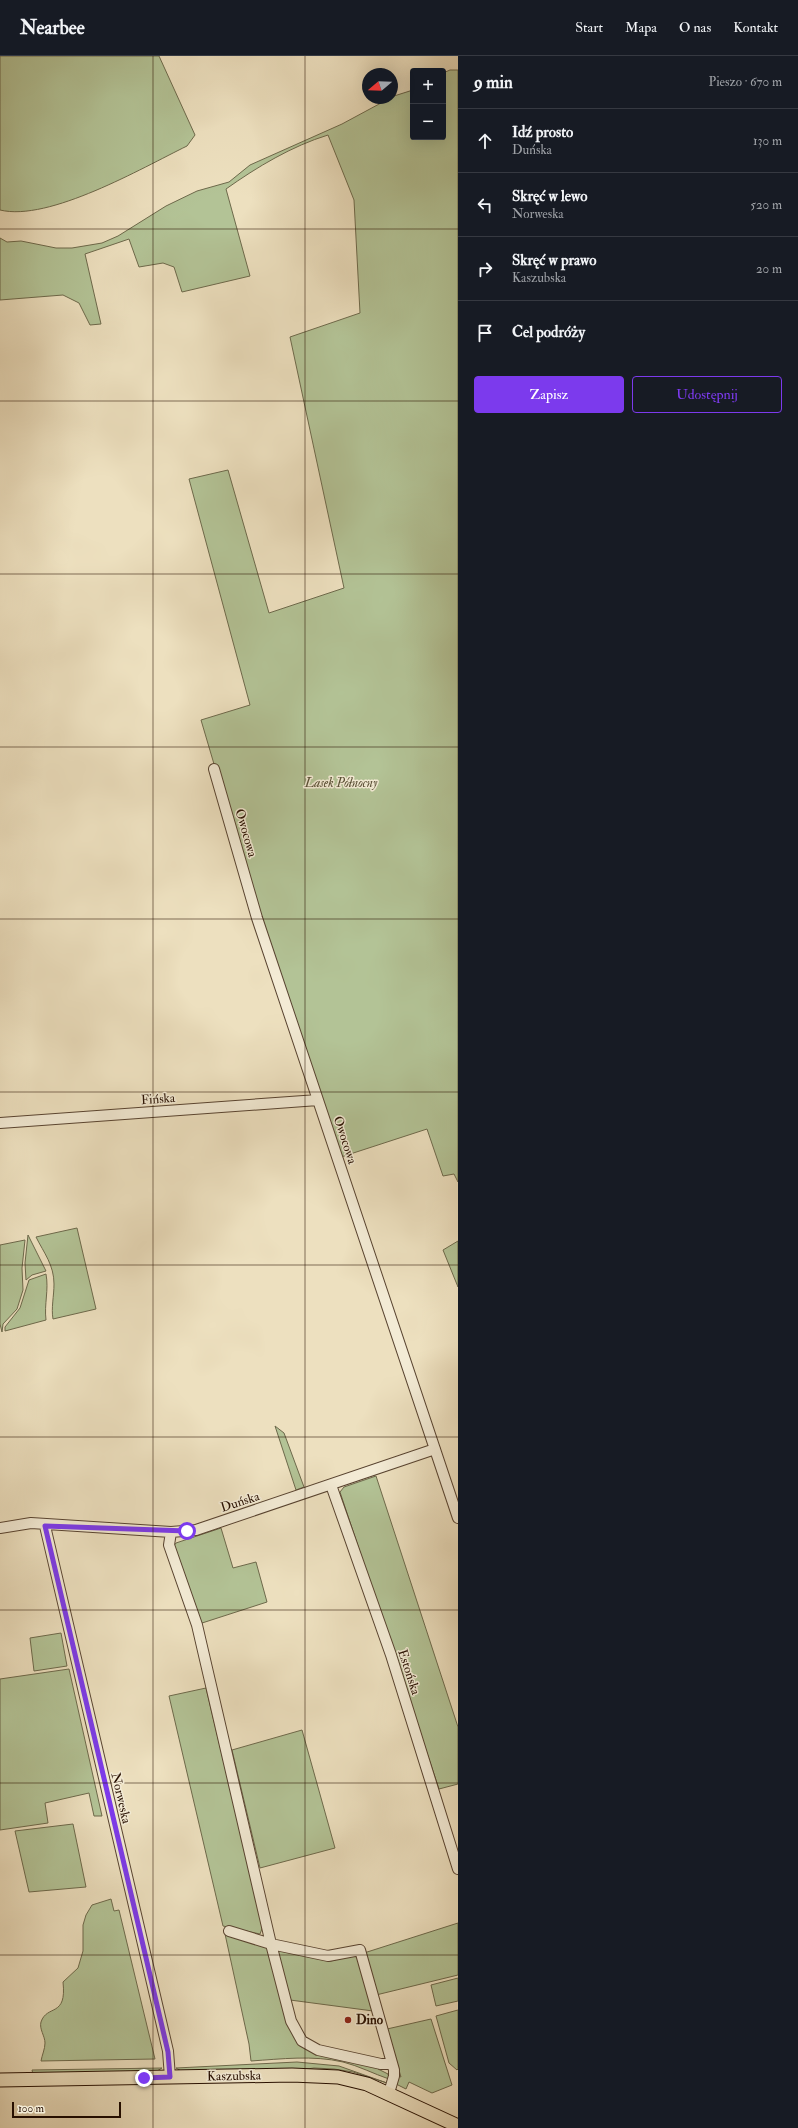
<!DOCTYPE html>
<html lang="pl">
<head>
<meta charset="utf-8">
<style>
	:root { --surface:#171b24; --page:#242831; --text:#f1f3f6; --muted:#9ea1a6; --line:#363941; --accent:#7c3aed }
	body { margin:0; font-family:"IM FELL Double Pica",serif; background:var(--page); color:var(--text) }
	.controls { position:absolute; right:12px; top:12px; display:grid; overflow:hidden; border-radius:4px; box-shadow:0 4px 16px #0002 }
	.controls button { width:36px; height:36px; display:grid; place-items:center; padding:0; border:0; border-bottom:1px solid var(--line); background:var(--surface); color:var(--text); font:20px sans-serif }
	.compass { position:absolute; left:362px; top:12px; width:36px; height:36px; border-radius:50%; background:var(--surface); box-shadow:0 4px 16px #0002; rotate:251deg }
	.scale { position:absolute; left:12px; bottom:10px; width:109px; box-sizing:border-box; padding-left:4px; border:2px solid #270f00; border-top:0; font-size:11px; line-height:14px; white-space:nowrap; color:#270f00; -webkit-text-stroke:3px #f3ebd5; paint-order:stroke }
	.stop { position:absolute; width:12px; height:12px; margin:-9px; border:3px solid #7c3aed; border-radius:50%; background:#fff }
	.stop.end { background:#7c3aed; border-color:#fff; box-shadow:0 1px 4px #0008 }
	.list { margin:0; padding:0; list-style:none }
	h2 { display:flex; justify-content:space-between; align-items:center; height:52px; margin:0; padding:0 16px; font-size:17px }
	h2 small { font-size:13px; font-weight:400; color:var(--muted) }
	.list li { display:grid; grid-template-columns:26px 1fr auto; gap:12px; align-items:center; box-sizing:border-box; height:64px; padding:0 16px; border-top:1px solid var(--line) }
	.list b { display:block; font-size:15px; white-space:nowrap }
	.list p { margin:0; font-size:13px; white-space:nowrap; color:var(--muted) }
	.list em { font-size:13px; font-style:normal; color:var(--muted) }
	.actions { display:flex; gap:8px; padding:12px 16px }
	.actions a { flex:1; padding:9px 0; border:1px solid var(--accent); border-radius:4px; text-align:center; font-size:14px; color:var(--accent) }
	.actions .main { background:var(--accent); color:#fff }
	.icon { flex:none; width:22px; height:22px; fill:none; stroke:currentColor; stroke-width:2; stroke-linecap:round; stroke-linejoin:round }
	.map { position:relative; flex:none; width:458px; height:2072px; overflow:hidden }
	header { display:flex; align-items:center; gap:24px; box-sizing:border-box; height:56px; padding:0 20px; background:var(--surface); border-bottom:1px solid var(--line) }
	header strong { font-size:19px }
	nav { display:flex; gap:22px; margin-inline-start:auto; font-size:14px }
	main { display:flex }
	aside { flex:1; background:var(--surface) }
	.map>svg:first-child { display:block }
</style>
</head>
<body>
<header>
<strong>Nearbee</strong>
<nav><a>Start</a><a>Mapa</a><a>O nas</a><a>Kontakt</a></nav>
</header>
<main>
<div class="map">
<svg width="458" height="2072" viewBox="0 0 458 2072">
	<rect width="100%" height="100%" fill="#ede0bf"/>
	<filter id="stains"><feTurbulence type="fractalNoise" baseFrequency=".005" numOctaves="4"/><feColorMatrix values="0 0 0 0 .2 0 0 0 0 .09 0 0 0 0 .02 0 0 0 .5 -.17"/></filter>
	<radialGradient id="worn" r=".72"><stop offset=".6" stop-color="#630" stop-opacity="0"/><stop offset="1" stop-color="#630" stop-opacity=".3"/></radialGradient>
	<!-- green -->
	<path fill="#b3c396" stroke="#6d694b" d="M0 0H159L195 79 187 90C142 112 49 166 0 154Z
		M450 14H458V1126L454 1118 443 1120 427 1073 338 1102 245 813 201 664 250 649 189 423 228 414 269 557 344 532 290 281 360 257 354 144 328 79C292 90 257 111 226 133L250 220 182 236 174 211 163 207 139 211 129 183 85 198 101 268 90 269 79 247 63 239 0 244V182L7 186 21 185 56 192H72L102 187 118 180 166 150 197 135 229 126 250 109 342 68 394 40 413 34V81H443V17Z
		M77 1172 96 1253 53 1263C51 1252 54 1240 54 1228 54 1209 44 1197 36 1181Z
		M28 1179 46 1215 32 1219 26 1224 25 1207Z
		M25 1184 22 1212 23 1234 17 1253 3 1268 2 1276 0 1268V1189Z
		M458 1185V1231L443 1194Z
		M46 1218C49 1234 44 1248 46 1264L5 1275V1271L20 1252 29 1224Z
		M275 1370 284 1377 304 1431 296 1434Z
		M376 1420 458 1671V1728L439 1733 340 1436 344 1431Z
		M221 1472 233 1512 256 1506 267 1546 199 1568 173 1491 176 1487Z
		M61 1577 67 1610 34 1615 30 1582Z
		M69 1613 102 1760H94L89 1737 45 1747 48 1767 0 1774V1623Z
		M206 1632 263 1870 260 1878 223 1870 169 1640Z
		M302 1674 335 1792 260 1812 232 1694Z
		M73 1768 86 1831 29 1836 15 1775Z
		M111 1843 114 1855 119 1854 155 2003 41 2005C42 1999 45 1993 45 1987 45 1980 39 1973 41 1966 47 1948 67 1962 63 1926L78 1912 83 1895V1869L86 1859 92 1849Z
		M458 1867V1919L376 1939 364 1897Z
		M225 1878 268 1892 298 1986 378 2011V2013L388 2018 389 2023C374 2018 359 2010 343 2006 313 1999 281 2003 251 2005L249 1988Z
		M277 1894 331 1905 357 1898 373 1955 290 1944Z
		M458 1922V1945L436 1950 431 1929Z
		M458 1954V2013L457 2014 449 2007 436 1960Z
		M431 1963 452 2029 432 2037 409 2026 406 2033 396 2028 398 2020 401 2021 387 1973Z
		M297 2006 339 2010 387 2027 353 2016 334 2013 314 2012 284 2016H183L176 2012Z
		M162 2012 157 2015 33 2018 32 2014Z"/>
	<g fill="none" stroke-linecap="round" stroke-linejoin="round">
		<!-- minor casing -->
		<g stroke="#584330" stroke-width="12">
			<path id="minor" d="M214 713 257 862 458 1462
				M0 1067 318 1044
				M331 1429 391 1599 458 1813
				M45 1470 168 1995 170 2021
				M0 1472 31 1467 171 1476 196 1474 435 1393
				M171 1476 169 1489 197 1569 271 1888 291 1965 302 1985 318 1994 381 2008H392
				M229 1875 271 1888 328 1900 360 1894 394 2014V2020L389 2037"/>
		</g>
		<!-- major casing -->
		<g stroke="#270f00" stroke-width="15">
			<path id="major" d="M0 2024 292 2019 338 2021 367 2028 458 2070"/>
		</g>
		<!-- minor -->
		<use href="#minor" stroke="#f3ebd5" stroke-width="10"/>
		<!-- major -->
		<use href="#major" stroke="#ede0bf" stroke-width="13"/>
	</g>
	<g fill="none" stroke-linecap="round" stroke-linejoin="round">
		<!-- route -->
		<path stroke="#7c3aed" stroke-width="5" d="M144 2022 170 2021 168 1996 45 1470 187 1475"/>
	</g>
	<!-- grid -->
	<path fill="none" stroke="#270f00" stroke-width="1" stroke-opacity="0.55" d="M153 0V2072M305 0V2072M0 173H458M0 345H458M0 518H458M0 691H458M0 863H458M0 1036H458M0 1209H458M0 1381H458M0 1554H458M0 1727H458M0 1899H458"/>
	<!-- markers -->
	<circle fill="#8f2418" stroke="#f3ebd5" stroke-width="1.5" cx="348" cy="1964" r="4"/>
	<g text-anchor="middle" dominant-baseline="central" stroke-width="3" stroke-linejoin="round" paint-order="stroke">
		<!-- park labels -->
		<g font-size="13" font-style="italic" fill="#584e34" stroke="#f3ebd5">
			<text x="341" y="727">Lasek Północny</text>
		</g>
		<!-- street labels -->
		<g font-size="13" fill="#270f00" stroke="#f3ebd5">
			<text transform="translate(246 777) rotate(74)">Owocowa</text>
			<text transform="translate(158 1043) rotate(-4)">Fińska</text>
			<text transform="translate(345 1084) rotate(72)">Owocowa</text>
			<text transform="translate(240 1446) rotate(-18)">Duńska</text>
			<text transform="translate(409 1616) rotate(72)">Estońska</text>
			<text transform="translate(121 1742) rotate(77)">Norweska</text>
			<text transform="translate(234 2020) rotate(-1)">Kaszubska</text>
		</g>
		<!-- poi labels -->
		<g font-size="13" font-weight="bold" fill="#270f00" stroke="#f3ebd5" text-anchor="start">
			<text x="356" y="1964">Dino</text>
		</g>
	</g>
	<rect width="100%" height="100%" filter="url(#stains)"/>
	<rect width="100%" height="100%" fill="url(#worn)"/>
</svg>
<div class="controls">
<button>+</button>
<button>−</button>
</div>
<svg class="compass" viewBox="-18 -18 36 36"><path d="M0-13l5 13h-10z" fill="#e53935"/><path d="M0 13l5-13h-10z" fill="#9ea1a6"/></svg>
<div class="scale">100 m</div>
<div class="stop" style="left:187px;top:1475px"></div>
<div class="stop end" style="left:144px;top:2022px"></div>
</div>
<aside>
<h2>9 min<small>Pieszo · 670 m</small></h2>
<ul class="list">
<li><svg class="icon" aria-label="ahead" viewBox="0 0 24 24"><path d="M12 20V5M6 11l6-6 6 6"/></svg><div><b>Idź prosto</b><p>Duńska</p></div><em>130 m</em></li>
<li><svg class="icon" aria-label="left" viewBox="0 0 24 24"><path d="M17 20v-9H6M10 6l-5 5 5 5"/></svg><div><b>Skręć w lewo</b><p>Norweska</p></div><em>520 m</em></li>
<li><svg class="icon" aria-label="right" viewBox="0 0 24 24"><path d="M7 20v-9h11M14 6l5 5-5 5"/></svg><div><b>Skręć w prawo</b><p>Kaszubska</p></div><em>20 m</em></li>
<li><svg class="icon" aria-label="arrive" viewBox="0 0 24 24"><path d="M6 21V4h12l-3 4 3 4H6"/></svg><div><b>Cel podróży</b></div></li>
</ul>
<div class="actions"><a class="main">Zapisz</a><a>Udostępnij</a></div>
</aside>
</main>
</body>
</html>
